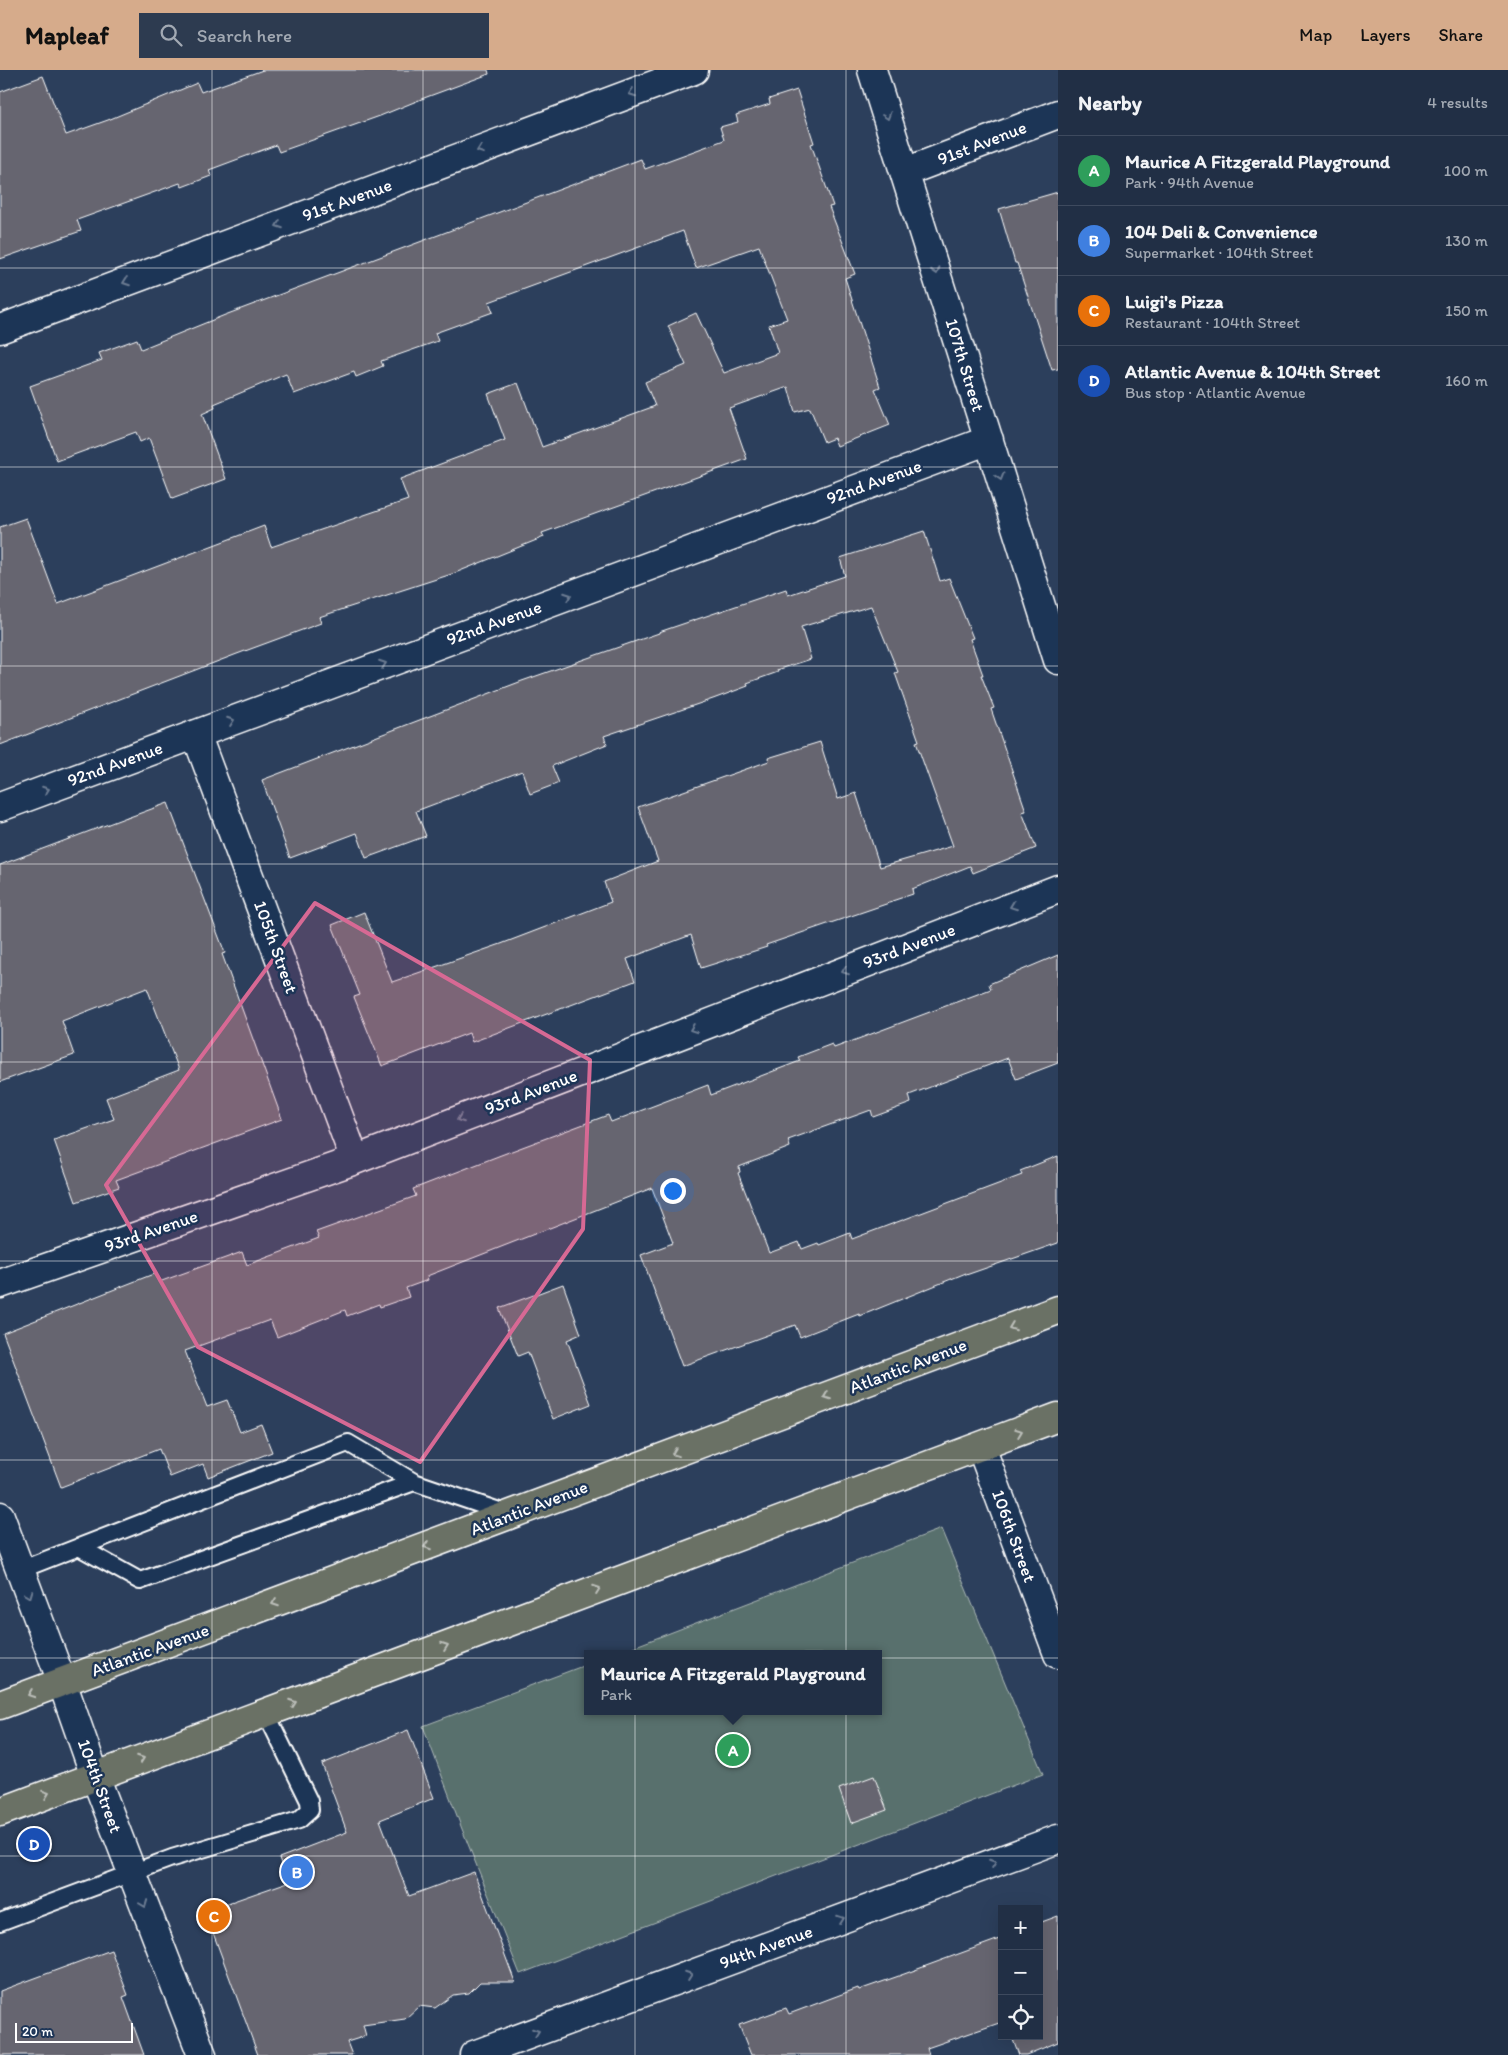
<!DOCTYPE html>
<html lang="en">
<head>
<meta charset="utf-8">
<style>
	:root { --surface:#212f45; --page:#2d3b50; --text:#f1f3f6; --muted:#a2a9b3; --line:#3e4a5e; --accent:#d6ab8b }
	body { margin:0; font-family:Itim,sans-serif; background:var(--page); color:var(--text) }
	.controls { position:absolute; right:15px; bottom:15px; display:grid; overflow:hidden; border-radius:0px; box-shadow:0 5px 20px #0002 }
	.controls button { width:45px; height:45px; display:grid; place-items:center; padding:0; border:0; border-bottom:1px solid var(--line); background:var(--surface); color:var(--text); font:25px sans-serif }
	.scale { position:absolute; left:15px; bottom:12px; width:118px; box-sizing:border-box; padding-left:5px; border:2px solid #fff; border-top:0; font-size:14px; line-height:18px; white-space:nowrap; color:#fff; -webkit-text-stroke:4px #1d3557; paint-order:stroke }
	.you { position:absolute; left:672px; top:1120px; width:18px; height:18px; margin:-12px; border:4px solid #fff; border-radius:50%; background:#1a73e8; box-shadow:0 0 0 8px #1a73e833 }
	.badge { display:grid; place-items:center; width:32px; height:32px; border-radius:50%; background:var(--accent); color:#fff; font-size:16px; font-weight:700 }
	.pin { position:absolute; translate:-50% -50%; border:2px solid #fff; box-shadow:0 1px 5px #0006 }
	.popup { position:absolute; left:584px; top:1580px; width:298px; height:65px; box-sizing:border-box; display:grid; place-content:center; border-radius:0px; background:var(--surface); filter:drop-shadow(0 1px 4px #0005); font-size:16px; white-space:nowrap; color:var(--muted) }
	.popup b { font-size:19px; color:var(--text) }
	.popup::after { content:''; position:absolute; left:50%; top:100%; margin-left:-10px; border:10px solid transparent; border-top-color:var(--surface) }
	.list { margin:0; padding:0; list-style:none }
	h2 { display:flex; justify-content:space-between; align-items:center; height:65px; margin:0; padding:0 20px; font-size:21px }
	h2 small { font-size:16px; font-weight:400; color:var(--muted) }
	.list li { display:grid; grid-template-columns:32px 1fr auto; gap:15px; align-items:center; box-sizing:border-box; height:70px; padding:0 20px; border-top:1px solid var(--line) }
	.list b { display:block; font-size:19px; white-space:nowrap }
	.list p { margin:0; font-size:16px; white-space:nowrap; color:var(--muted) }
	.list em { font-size:16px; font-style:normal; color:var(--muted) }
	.icon { flex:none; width:28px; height:28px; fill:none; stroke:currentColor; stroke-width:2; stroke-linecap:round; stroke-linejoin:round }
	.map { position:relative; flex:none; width:1058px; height:1985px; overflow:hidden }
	header { display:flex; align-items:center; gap:30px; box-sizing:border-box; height:70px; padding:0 25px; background:var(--accent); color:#111 }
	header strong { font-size:24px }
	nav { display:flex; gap:28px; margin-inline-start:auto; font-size:18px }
	.search { width:350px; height:45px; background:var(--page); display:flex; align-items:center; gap:12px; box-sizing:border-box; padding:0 18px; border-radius:0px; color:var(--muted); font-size:19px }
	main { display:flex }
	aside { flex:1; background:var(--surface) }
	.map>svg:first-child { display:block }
</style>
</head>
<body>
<header>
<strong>Mapleaf</strong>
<div class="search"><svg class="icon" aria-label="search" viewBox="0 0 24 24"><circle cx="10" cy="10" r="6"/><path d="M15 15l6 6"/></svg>Search here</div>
<nav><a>Map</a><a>Layers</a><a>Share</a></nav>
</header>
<main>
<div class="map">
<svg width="1058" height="1985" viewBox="0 0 1058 1985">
	<rect width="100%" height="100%" fill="#2c3f5c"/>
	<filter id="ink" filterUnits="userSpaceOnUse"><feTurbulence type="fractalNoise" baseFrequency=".02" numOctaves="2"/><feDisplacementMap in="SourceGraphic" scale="10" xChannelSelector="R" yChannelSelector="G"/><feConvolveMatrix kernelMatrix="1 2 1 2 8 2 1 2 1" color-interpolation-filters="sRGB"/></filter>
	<g filter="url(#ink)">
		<!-- green -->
		<path fill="#58706d" stroke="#acb8b6" d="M941 1459 1043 1704 520 1904 462 1759 423 1656 588 1594V1641H878V1584H615Z"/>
		<!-- building -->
		<path fill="#666570" stroke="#fff" d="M263 0H488L489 4 424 28 380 46 279 82 276 75 209 100 211 106 182 117 180 113 77 150 81 161 0 189V22L43 6 66 65 108 50 197 13 201 22Z
			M797 20 814 73 811 74 833 136 829 137 855 204 845 208 880 317 875 319 890 355 837 376 834 368 824 372 810 338 795 342 788 317 729 338 747 389 542 463 544 467 455 503 319 547 321 553 237 584 0 675V457L26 448 58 534 264 456 271 477 408 430 400 409 505 370 488 324 518 313 542 377 655 336 645 312 686 295 668 256 696 243 724 303 778 283 769 255 787 249 759 176 696 198 683 161 489 232 493 242 435 263 438 271 381 291 383 296 356 307 354 302 294 324 286 304 214 334 215 338 202 344 226 409 172 429 149 368 140 372 136 362 57 391 30 316 102 290 99 283 137 269 141 279 225 245 641 89 645 99 724 70 720 57 738 52 736 45 770 34 769 29Z
			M1058 122V299L1052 300 1017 193H1015L999 139Z
			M924 461 940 511 949 508 973 568 970 569 983 605H981L994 638 991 639 1026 741 1022 742 1036 778 973 803 970 796 912 819 913 824 892 831V832L766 875 767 877 701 898 691 865 627 889 635 911 472 972 469 963 382 996 354 927 360 925 332 855 364 842 392 912 501 874 611 832 604 812 658 791 638 737 769 691 768 688 820 672 838 729 856 723 880 797 953 776 916 672 919 671 895 603 898 602 871 536 801 557 811 589 777 600 778 602 747 613 748 616 713 629 604 666 607 674 552 696 559 713 530 724 522 701 416 741 426 766 366 788 357 763 290 788 262 710 522 611 659 563V562L786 519 788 525 845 506 840 488Z
			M168 733 225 883 222 884 282 1049 116 1110 119 1117 76 1132 54 1070 114 1049 106 1028 179 1000 147 918 62 951 74 985 0 1012V795L127 747V748Z
			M1058 885V993L1016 1009 1008 988 909 1025 911 1033 873 1047 871 1040 788 1070 790 1077 739 1097 740 1102 738 1103 769 1183 799 1172 802 1179 818 1173 819 1175 850 1163 852 1169 1022 1105 1020 1101 1058 1086V1173L966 1205V1203L860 1246 859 1244 800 1267 795 1255 682 1296 641 1185 673 1173 652 1118 427 1206 428 1210 406 1218 409 1227 380 1237 379 1234 347 1246 345 1240 277 1267 270 1250 185 1281 207 1337 227 1330 240 1362 261 1354 272 1382 208 1407 203 1394 170 1407 159 1379 61 1417 3 1263 156 1203 159 1212 242 1182 247 1195 319 1168 316 1162 416 1126 413 1119 501 1085 608 1045 611 1052 708 1015 711 1025 800 991 798 987 832 974 834 978 991 919 989 914Z
			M563 1214 581 1264 567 1270 591 1334 553 1349 528 1282 518 1286 499 1238Z
			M408 1660 434 1728 380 1750 409 1826 474 1802 515 1912H480L469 1923 453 1925 435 1938 419 1936 405 1949 363 1955 366 1966 347 1972 352 1985H258L205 1841 288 1812 279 1788 347 1762 322 1694Z
			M874 1706 887 1740 851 1753 839 1719Z
			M1058 1846V1972L1026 1985H1019L1012 1966H1039V1853Z
			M1002 1868V1952L927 1978 929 1985H751L739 1955 786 1938 789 1944 858 1918 859 1920 896 1907Z
			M111 1880 128 1925 123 1927 144 1985H0V1921Z"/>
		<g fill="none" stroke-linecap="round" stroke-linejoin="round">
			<!-- lane casing -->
			<g stroke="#fff" stroke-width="20">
				<path id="lane" d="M79 1477 348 1373 414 1412
					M20 1500 79 1477 140 1511 414 1412 511 1445
					M0 1852 172 1788 299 1750 310 1740 309 1731 266 1643"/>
			</g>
			<!-- street casing -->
			<g stroke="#fff" stroke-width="31">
				<path id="street" d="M872 0 1058 590
					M905 102 1058 44
					M0 259 694 0
					M196 664 355 1090
					M0 737 989 370
					M0 1214 355 1090 1058 819
					M981 1377 1058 1584
					M0 1446 62 1612 95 1706 202 1985
					M474 1985 1058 1769"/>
			</g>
			<!-- primary casing -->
			<g stroke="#fff" stroke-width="31">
				<path id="primary" d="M0 1635 1058 1240
					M0 1742 1058 1347"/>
			</g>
			<!-- lane -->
			<use href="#lane" stroke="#1d3557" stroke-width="16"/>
			<!-- street -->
			<use href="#street" stroke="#1d3557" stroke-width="28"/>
			<!-- primary -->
			<use href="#primary" stroke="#6b7165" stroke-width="28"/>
		</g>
		<!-- one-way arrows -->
		<defs><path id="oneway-chevron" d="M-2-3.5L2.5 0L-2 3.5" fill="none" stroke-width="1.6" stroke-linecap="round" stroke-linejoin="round" transform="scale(1.25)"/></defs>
		<g stroke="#6c7c92">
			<use href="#oneway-chevron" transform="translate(632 23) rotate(160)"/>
			<use href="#oneway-chevron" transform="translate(887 46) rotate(72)"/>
			<use href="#oneway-chevron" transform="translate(480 80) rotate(160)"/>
			<use href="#oneway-chevron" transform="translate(279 155) rotate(160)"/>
			<use href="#oneway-chevron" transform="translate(936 201) rotate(73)"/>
			<use href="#oneway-chevron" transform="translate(126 212) rotate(160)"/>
			<use href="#oneway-chevron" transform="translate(1000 407) rotate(73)"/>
			<use href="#oneway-chevron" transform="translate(568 526) rotate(-20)"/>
			<use href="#oneway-chevron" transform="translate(383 594) rotate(-20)"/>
			<use href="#oneway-chevron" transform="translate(231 651) rotate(-20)"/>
			<use href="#oneway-chevron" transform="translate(46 720) rotate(-20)"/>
			<use href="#oneway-chevron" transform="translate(1013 836) rotate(159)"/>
			<use href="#oneway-chevron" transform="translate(845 901) rotate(159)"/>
			<use href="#oneway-chevron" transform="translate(693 959) rotate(159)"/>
			<use href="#oneway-chevron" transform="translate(460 1049) rotate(159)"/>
			<use href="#oneway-chevron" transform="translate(29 1525) rotate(69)"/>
			<use href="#oneway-chevron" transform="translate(993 1793) rotate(-20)"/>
			<use href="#oneway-chevron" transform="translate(144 1834) rotate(69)"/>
			<use href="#oneway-chevron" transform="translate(841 1849) rotate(-20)"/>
			<use href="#oneway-chevron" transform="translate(689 1905) rotate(-20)"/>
			<use href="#oneway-chevron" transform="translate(536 1962) rotate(-20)"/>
		</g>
		<g stroke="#bcbfba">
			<use href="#oneway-chevron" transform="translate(1012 1257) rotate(159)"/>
			<use href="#oneway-chevron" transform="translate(827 1326) rotate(159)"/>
			<use href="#oneway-chevron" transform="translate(1019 1362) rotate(-21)"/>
			<use href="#oneway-chevron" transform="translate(675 1383) rotate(159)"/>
			<use href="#oneway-chevron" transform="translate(427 1476) rotate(160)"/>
			<use href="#oneway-chevron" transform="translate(597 1519) rotate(-20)"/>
			<use href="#oneway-chevron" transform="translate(275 1533) rotate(160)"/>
			<use href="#oneway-chevron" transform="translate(445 1576) rotate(-20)"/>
			<use href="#oneway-chevron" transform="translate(31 1624) rotate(159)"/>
			<use href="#oneway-chevron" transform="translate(293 1633) rotate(-20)"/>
			<use href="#oneway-chevron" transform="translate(141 1689) rotate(-20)"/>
			<use href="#oneway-chevron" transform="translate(46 1724) rotate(-21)"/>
		</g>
	</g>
	<!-- marked area -->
	<path fill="#d76994" fill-opacity="0.2" stroke="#d76994" stroke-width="4" stroke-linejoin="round" d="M315 833 590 990 583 1159 420 1392 198 1277 106 1115Z"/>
	<!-- grid -->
	<path fill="none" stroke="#fff" stroke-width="1" stroke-opacity="0.55" d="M212 0V1985M423 0V1985M635 0V1985M846 0V1985M0 198H1058M0 397H1058M0 596H1058M0 794H1058M0 992H1058M0 1191H1058M0 1390H1058M0 1588H1058M0 1786H1058"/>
	<g text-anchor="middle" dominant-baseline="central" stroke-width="5" stroke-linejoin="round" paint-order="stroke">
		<!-- street labels -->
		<g font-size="18" fill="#fff" stroke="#1d3557">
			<text transform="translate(982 73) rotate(-21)">91st Avenue</text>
			<text transform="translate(347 130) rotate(-20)">91st Avenue</text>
			<text transform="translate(965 295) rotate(73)">107th Street</text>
			<text transform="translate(874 412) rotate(-20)">92nd Avenue</text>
			<text transform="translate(494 553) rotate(-20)">92nd Avenue</text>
			<text transform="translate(115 694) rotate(-20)">92nd Avenue</text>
			<text transform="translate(909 876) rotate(-21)">93rd Avenue</text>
			<text transform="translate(276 877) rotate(70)">105th Street</text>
			<text transform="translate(531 1022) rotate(-21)">93rd Avenue</text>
			<text transform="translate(151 1161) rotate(-19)">93rd Avenue</text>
			<text transform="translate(908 1296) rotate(-21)">Atlantic Avenue</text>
			<text transform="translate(529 1438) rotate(-21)">Atlantic Avenue</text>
			<text transform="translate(1014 1466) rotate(70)">106th Street</text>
			<text transform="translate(150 1580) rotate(-20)">Atlantic Avenue</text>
			<text transform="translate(100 1716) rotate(70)">104th Street</text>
			<text transform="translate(766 1877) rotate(-20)">94th Avenue</text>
		</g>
	</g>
</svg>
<div class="controls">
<button>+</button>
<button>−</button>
<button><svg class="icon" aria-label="locate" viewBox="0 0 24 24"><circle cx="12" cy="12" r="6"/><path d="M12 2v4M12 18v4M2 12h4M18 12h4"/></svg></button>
</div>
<div class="scale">20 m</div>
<div class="you"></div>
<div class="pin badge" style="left:733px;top:1680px;background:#2e9e5b">A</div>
<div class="popup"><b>Maurice A Fitzgerald Playground</b>Park</div>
<div class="pin badge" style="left:297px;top:1802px;background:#3f7fe0">B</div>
<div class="pin badge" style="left:214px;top:1846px;background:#e8710a">C</div>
<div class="pin badge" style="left:34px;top:1774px;background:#1a4fb4">D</div>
</div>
<aside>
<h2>Nearby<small>4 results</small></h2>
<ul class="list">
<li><span class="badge" style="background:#2e9e5b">A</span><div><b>Maurice A Fitzgerald Playground</b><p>Park · 94th Avenue</p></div><em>100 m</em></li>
<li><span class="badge" style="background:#3f7fe0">B</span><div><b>104 Deli &amp; Convenience</b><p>Supermarket · 104th Street</p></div><em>130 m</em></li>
<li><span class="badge" style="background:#e8710a">C</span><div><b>Luigi's Pizza</b><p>Restaurant · 104th Street</p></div><em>150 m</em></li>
<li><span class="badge" style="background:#1a4fb4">D</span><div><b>Atlantic Avenue &amp; 104th Street</b><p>Bus stop · Atlantic Avenue</p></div><em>160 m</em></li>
</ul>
</aside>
</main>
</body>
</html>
